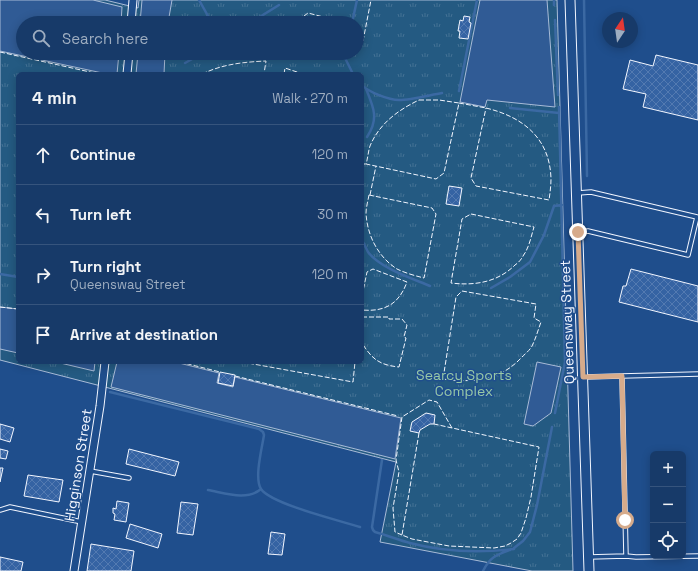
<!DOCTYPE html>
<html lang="en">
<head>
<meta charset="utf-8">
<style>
	:root { --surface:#173a69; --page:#244571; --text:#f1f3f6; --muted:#9eadc0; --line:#36547d }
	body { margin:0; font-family:"Space Grotesk",sans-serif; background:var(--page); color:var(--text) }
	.controls { position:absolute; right:12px; bottom:12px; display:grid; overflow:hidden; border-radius:6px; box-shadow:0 2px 10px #0003 }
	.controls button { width:36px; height:36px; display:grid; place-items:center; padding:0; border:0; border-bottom:1px solid var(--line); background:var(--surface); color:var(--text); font:20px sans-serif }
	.compass { position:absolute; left:602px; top:12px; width:36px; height:36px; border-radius:50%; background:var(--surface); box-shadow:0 2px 10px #0003; rotate:13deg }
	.stop { position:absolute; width:12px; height:12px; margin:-9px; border:3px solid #d6ab8b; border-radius:50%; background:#fff }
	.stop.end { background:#d6ab8b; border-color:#fff; box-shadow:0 1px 4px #0008 }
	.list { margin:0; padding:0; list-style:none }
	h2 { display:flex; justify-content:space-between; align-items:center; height:52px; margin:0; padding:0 16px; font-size:17px }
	h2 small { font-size:13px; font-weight:400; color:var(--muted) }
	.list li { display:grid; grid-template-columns:26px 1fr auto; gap:12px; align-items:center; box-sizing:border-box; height:60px; padding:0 16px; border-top:1px solid var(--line) }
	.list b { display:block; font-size:15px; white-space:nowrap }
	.list p { margin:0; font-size:13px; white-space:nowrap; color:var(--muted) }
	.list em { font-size:13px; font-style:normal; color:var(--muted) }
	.icon { flex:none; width:22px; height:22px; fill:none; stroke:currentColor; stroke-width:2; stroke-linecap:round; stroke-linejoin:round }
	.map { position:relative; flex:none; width:698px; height:571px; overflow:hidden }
	.search { position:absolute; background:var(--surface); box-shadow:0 2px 10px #0003; left:16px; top:16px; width:348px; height:44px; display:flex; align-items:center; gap:10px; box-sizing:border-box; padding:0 14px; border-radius:22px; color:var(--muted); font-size:15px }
	.panel { position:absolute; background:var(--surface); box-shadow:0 2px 10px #0003; left:16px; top:72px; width:348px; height:292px; border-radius:6px }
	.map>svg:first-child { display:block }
</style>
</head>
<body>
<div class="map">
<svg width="698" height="571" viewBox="0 0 698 571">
	<defs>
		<pattern id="park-tufts" width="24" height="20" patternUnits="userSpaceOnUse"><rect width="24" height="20" fill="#245a82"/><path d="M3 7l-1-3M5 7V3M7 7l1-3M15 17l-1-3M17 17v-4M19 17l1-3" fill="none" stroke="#447295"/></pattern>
		<pattern id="building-cross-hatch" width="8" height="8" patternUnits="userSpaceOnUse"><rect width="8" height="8" fill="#3563a3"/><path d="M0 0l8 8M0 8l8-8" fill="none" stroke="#537ab1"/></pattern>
	</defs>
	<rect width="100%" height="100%" fill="#1f4e8c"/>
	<!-- park -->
	<path fill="url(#park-tufts)" stroke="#a8bbd7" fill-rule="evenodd" d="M0 0H105L138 8 139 0H557L573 571H532L380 542 396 462 0 360ZM23 23H357V53H23ZM18 74H362V362H18Z"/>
	<!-- parking -->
	<path fill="#305b95" stroke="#a8bbd7" d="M0 0H93L122 7 121 23H23V53H119L117 74H107L0 51Z
		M142 0H172L168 23H140Z
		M480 0H547L555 107 487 100 485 107 460 102Z
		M138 53H165L164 74H136Z
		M0 307 18 309V353L0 349Z
		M56 362H95L94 371Z
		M117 362H175L219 373 217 383 233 387 235 377 401 418 395 459 111 387Z
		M537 362 561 367 551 413 533 426 524 424Z"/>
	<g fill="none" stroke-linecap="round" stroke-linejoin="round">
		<!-- stream -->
		<path stroke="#3b69a3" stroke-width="2.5" d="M199 0 208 16
			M554 0V5
			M584 0 587 176
			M555 20 558 95
			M211 21 212 23
			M250 23 279 5
			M352 23 357 0
			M345 53V58L353 74
			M185 63 203 53
			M362 85C368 92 389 100 399 100 411 100 430 95 442 93
			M366 89C374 108 379 119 367 137
			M459 91 477 0
			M510 108 559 113
			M362 240C364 244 366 248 368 252 380 268 411 278 430 286
			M0 274 18 277
			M491 288 510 277 530 262 544 235 554 206 562 205
			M110 392 259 429 263 432 264 435C262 448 254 478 261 489 271 504 341 521 360 527
			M555 413 565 362 559 107
			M382 460 372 527 373 530 375 532C387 535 398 540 410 543 444 552 480 553 514 549
			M208 490C225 493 247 501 261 489
			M514 548 523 541 530 532 537 505 552 427
			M483 571C490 557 496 555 510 550"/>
	</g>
	<!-- building -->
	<path fill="url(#building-cross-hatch)" stroke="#f2f6ff" d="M464 16 470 17 469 22 471 23 468 39 459 38 460 31H458L460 20 463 21Z
		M656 55 698 65V120L643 107 646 94 623 89 630 60 653 66Z
		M449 186 462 188 459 206 446 204Z
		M631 269 698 286V322L619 302 623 286H626Z
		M220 372 235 375 233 386 218 383Z
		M426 413 435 415 434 424H430L420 430 419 433 410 431 412 422Z
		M0 424 14 428 10 442 0 439Z
		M0 449 8 451 6 459 0 458Z
		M129 449 179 462 175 476 126 464Z
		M0 468H3L0 482Z
		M28 475 63 480 59 502 24 496Z
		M117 501 129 503 126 522 114 520 115 514 113 513V508L116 509Z
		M181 502 198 504 193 535 177 533Z
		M130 524 162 534 158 548 126 538Z
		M271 532 285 534 282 555 268 554Z
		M91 544 134 551 131 571H87Z
		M0 557 23 562 21 571H0Z"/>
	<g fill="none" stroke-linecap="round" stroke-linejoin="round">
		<!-- service casing -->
		<g stroke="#f2f6ff" stroke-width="5.5">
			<path id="service" d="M578 193 591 192 697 217 688 255 588 231 579 232
				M622 376 626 556
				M584 377 698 374
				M90 471 129 478
				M0 510 10 507 82 522
				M589 557 626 556 636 557 698 556"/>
		</g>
		<!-- minor casing -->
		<g stroke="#f2f6ff" stroke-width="9">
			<path id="minor" d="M131 23 133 0
				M127 74 129 53
				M74 571 100 406 105 362"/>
		</g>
		<!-- tertiary casing -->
		<g stroke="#f2f6ff" stroke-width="11">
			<path id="tertiary" d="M570 0 589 571"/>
		</g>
		<!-- service -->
		<use href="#service" stroke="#1f4e8c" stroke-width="3.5"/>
		<!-- minor -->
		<use href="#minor" stroke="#1f4e8c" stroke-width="7"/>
		<!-- tertiary -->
		<use href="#tertiary" stroke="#1f4e8c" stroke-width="9"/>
		<!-- fence -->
		<path stroke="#f2f6ff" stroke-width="1" stroke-dasharray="5 2" stroke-linecap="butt" d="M302 23 304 16 308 13 339 21V23
			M363 41 371 0
			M0 52 99 74
			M202 74C223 64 244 62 266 61L264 74
			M284 74 285 68 303 74
			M419 100H439L459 103 444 173 436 179 366 164C368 158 368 152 370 146 379 124 398 110 419 100Z
			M459 103 486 108
			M486 108C523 117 550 138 551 179 551 186 550 193 549 200L476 186 471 178Z
			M362 166 363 164H366
			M369 195 432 208 436 214 424 278C416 276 405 273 397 269 378 257 367 235 366 213 366 207 368 201 369 195Z
			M370 195 376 166
			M471 214 534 227C531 237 529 248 523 256 521 260 518 263 515 265 498 282 475 286 451 283L462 219Z
			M462 291 536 304 534 318 541 322C538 330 536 338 532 346 530 350 525 354 522 357 500 381 473 383 443 379L456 297Z
			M362 296 367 272 373 269 407 282C399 304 385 312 362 310
			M0 307 18 309
			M362 317H389V319H402L407 325 404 337 406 338 399 367C379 365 372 359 362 343
			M180 362 220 372
			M242 362 353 382 355 362
			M235 376 398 416
			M419 433 402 535 412 539 449 546 494 548 505 546 511 543 517 539 521 533 526 518 531 497 539 447 434 424
			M402 535 395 532 393 508 399 472 396 460 402 417 429 400 437 402 452 428"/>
	</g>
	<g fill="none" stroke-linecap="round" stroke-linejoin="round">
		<!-- route -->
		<path stroke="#d6ab8b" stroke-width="5" d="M578 232 583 377 622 376 625 520"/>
	</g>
	<g text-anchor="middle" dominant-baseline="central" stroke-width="3" stroke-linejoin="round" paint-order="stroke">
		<!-- street labels -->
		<g font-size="14" fill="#f2f6ff" stroke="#1f4e8c">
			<text transform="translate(567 322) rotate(-92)">Queensway Street</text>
			<text transform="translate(78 465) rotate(-81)">Higginson Street</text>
		</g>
		<!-- park labels -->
		<g font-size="14" fill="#97c8a6" stroke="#1f4e8c">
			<text x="464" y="375">Searcy Sports<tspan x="464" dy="16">Complex</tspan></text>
		</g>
	</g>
</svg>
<div class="controls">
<button>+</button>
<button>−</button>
<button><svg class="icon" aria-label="locate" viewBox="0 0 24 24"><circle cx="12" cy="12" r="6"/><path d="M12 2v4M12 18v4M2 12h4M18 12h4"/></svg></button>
</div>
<svg class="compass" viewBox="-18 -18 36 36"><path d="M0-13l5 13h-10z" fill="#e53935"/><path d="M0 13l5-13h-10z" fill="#9eadc0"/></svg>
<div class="stop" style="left:625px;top:520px"></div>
<div class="stop end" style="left:578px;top:232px"></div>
<div class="search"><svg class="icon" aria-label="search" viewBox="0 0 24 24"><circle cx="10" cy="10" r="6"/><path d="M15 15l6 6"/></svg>Search here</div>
<section class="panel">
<h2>4 min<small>Walk · 270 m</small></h2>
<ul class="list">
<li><svg class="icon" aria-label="ahead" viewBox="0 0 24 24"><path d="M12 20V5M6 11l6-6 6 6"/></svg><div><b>Continue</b></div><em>120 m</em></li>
<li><svg class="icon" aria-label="left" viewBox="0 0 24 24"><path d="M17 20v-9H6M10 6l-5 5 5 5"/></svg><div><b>Turn left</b></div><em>30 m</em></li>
<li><svg class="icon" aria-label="right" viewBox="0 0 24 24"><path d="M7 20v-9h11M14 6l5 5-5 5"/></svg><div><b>Turn right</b><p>Queensway Street</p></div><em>120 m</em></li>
<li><svg class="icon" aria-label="arrive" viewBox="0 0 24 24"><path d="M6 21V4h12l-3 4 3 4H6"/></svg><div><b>Arrive at destination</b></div></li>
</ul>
</section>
</div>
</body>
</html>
